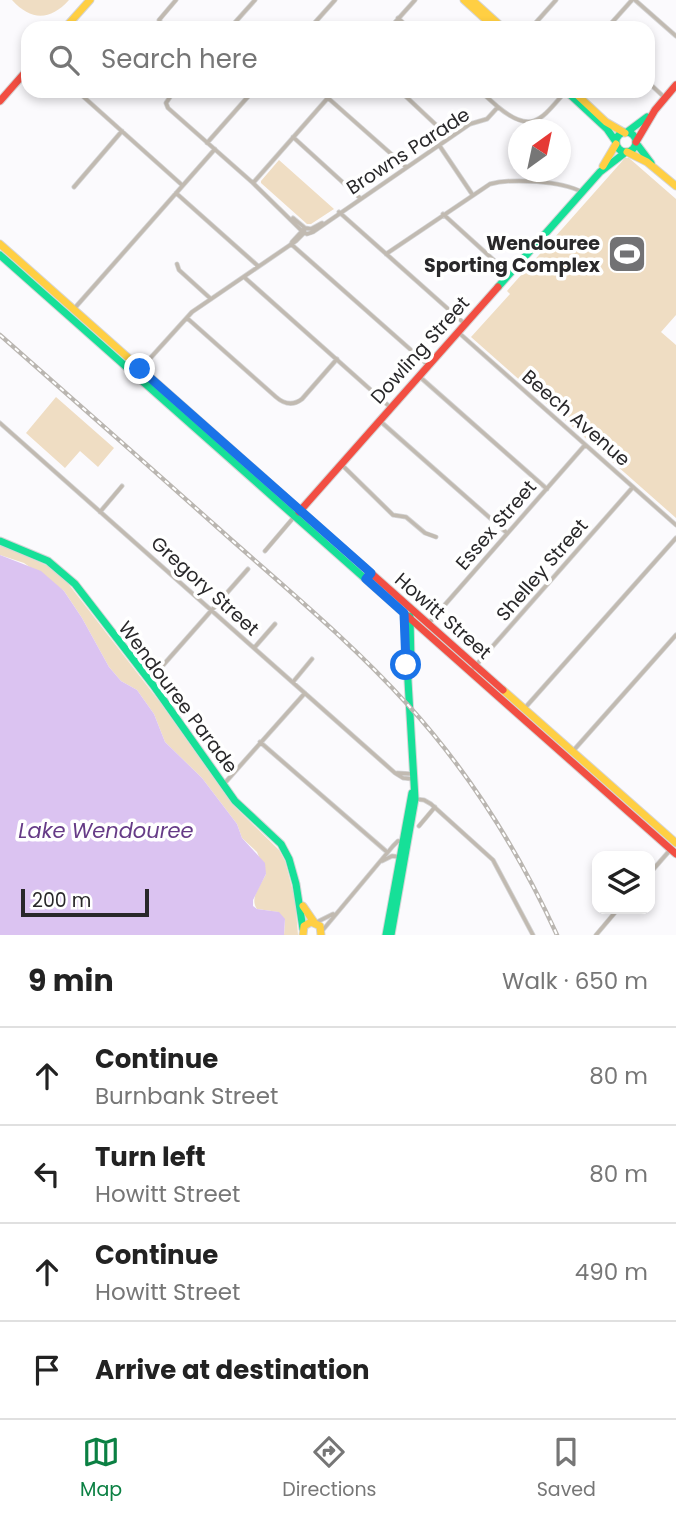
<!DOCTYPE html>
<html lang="en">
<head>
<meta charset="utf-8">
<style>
	:root { --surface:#fff; --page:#f6f6f6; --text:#222; --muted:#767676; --line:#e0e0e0; --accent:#0b8043 }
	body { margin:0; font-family:Poppins,sans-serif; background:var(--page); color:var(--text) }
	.controls { position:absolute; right:21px; bottom:21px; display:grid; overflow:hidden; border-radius:14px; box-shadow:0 4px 10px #0003 }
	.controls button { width:63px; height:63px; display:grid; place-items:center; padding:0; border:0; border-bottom:2px solid var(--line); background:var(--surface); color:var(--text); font:35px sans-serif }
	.compass { position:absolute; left:508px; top:119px; width:63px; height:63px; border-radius:50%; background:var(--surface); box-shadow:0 4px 10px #0003; rotate:33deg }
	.scale { position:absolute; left:21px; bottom:18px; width:128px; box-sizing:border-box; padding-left:7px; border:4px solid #29282a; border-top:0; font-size:19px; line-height:24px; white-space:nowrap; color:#29282a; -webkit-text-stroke:5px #fff; paint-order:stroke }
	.stop { position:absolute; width:21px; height:21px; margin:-16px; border:5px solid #1a73e8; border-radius:50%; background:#fff }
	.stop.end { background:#1a73e8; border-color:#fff; box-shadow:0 2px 7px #0008 }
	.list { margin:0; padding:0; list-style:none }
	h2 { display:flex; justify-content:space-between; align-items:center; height:91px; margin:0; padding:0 28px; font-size:30px }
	h2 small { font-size:23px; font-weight:400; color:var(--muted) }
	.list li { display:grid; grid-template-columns:46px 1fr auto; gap:21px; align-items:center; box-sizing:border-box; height:98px; padding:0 28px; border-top:2px solid var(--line) }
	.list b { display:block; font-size:26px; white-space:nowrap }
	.list p { margin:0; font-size:23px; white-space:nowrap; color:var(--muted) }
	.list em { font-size:23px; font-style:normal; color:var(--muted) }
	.icon { flex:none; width:38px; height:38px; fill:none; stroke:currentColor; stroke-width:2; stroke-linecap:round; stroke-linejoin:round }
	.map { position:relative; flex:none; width:676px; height:935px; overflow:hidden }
	.search { position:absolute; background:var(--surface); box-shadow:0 4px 10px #0003; left:21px; right:21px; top:21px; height:77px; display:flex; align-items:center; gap:18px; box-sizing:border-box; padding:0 24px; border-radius:21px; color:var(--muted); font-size:26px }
	.sheet { height:483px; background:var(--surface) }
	nav { display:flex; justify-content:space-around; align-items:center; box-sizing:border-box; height:98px; border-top:2px solid var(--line); background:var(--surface); font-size:19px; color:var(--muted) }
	nav a { display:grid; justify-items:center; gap:4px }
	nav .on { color:var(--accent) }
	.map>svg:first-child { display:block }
</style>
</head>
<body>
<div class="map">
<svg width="676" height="935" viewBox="0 0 676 935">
	<rect width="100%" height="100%" fill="#fbfafd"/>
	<!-- green -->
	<path fill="#efddc3" d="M12 0H69C50 21 31 21 12 0Z
		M625 158H629L676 199V315L661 332 676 345V518L471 337 510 294 507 291Z
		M279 160 334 209 311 224H307L261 183V181Z
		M56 397 114 448 98 467 80 451 65 468 26 433Z
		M0 545 48 566 67 582 159 701 232 804 279 850 285 861 295 899 298 935H284L285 920 0 935V894L279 912 257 909C249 898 261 885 266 874L257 852 242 838 237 824 202 778 165 742 154 714 137 690 121 681 109 667 82 618 64 591 24 563 0 555Z"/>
	<!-- water -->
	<path fill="#dbc3f1" d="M0 555 41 571 64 591 82 618 109 667 121 681 137 690 154 714 165 742 202 778 237 824 242 838 265 863 266 874 253 900V906L257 909 279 912 285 919 284 935H0Z"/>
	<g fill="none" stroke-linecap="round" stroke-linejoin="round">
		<!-- street casing -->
		<g stroke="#d5d5d6" stroke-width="5">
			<path id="street" d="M635 0 676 36
				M398 18 409 28
				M165 28 159 20 176 0
				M230 28 255 0
				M310 28 335 0
				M390 28 415 0
				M531 28 556 0
				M607 28 632 0
				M648 82 665 98
				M77 91 182 185
				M174 91 166 103 168 108 253 183 302 231 307 234 313 232 470 124 487 119 498 107C533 136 542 118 566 91
				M400 91 449 137
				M480 91 498 107
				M328 98 406 167
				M293 137 360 198
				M207 143 253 91
				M439 145 472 194
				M253 183 334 91
				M74 187 122 131
				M176 193 258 266
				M339 212 465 324
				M443 214 509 274
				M293 218 305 228
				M292 242 305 228 311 229 322 223
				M291 244 428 365
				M386 254 490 184C513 178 561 181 582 192
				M177 264 179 270 211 299
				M244 277 390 407
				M73 310 215 149
				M187 318 276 397C284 404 293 406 302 399L337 359
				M458 332 676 525
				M135 375 192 312 296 241 304 233 305 228
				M420 377 547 489
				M380 421 507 533
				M0 423 395 773 403 778 413 779
				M341 464 393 515 406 517 425 533 436 537
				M100 512 122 486
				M265 551 294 517
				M428 624 585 445
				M254 648 275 624
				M470 672 633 487
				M150 680 248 569
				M293 682 312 659
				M524 709 676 538
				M260 742 387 852
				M573 751 676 635
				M397 773 413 774
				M223 785 305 693
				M415 799 424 800 431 804 493 860 533 935
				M419 826 435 807
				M382 861 392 856 401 857
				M650 873 671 849
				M315 923 333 914
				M322 931 393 846 398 841 404 842
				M596 935 618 909"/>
		</g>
		<!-- fast casing -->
		<g stroke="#d5d5d6" stroke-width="9">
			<path id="fast" d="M566 91 607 129 616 142
				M627 132 647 117
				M616 142a10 10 0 1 1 20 0a10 10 0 1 1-20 0Z
				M636 143 651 163
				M0 255 405 614
				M498 287 600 172 626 152
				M0 541 48 561 75 584 153 685 235 801 281 844 289 859 296 884 303 929
				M408 671 411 663 410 616
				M386 935 412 793
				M391 935 415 799 404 613"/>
		</g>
		<!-- slow casing -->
		<g stroke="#d5d5d6" stroke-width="9">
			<path id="slow" d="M464 0 495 28
				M472 0 503 28
				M65 28 90 0
				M573 91 606 122 625 133
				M627 152 647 162 676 186
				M603 166 616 144
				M0 244 284 496
				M503 690 676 843
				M303 906 314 922
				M303 935 304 926 311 922 320 926 321 935"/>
		</g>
		<!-- jam casing -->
		<g stroke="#d5d5d6" stroke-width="9">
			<path id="jam" d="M0 101 28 69
				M636 142 655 110 676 85
				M284 496 503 690
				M299 512 498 287
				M405 614 676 854"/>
		</g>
		<!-- street -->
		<use href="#street" stroke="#c1bab1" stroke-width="3.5"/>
		<!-- fast -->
		<use href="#fast" stroke="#16e098" stroke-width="7"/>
		<!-- slow -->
		<use href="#slow" stroke="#ffcf43" stroke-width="7"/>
		<!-- jam -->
		<use href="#jam" stroke="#f24e42" stroke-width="7"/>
		<!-- rail casing -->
		<g stroke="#bab6b1" stroke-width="4.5">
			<path id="rail" d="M0 335C75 401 151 468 226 535 288 590 352 643 408 705 469 772 519 852 557 935"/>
		</g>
		<!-- rail -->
		<use href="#rail" stroke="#fff" stroke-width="2" stroke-dasharray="5" stroke-linecap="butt"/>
	</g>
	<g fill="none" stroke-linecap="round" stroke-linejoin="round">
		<!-- route -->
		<path stroke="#1a73e8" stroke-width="9" d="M140 369 371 573 366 579 404 613 406 665"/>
	</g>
	<!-- icons -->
	<defs>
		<g id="stadium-square" transform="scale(2.0125)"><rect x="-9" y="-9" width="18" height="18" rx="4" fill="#727274" stroke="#fff"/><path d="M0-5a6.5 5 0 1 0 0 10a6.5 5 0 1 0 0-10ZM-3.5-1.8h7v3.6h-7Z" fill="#fff"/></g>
	</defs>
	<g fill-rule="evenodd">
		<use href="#stadium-square" x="627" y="254"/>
	</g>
	<g text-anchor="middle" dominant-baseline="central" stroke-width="7" stroke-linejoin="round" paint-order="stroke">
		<!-- street labels -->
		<g font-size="19" fill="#29282a" stroke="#fff">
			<text transform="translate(408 151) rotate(-33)">Browns Parade</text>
			<text transform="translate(420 350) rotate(-48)">Dowling Street</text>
			<text transform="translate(576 418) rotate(41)">Beech Avenue</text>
			<text transform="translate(496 525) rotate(-49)">Essex Street</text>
			<text transform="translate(542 570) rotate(-49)">Shelley Street</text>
			<text transform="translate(205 586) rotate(42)">Gregory Street</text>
			<text transform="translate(443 616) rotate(41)">Howitt Street</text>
			<text transform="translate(178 697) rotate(53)">Wendouree Parade</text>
		</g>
		<!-- poi labels -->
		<g font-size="19" font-weight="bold" fill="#29282a" stroke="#fff" text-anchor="end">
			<text x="600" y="243">Wendouree<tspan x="600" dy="22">Sporting Complex</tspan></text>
		</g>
		<!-- water labels -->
		<g font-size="21" font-style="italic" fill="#663b87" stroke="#fff">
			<text x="106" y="830">Lake Wendouree</text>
		</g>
	</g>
</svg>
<div class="controls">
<button><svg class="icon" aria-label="layers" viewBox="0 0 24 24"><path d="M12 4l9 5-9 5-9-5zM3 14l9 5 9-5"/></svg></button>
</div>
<svg class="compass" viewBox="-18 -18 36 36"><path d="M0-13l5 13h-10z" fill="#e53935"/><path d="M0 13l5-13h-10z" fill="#767676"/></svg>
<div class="scale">200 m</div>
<div class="stop" style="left:406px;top:665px"></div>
<div class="stop end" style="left:140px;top:369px"></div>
<div class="search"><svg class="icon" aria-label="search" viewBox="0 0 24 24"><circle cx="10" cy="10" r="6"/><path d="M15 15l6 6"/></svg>Search here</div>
</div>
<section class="sheet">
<h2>9 min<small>Walk · 650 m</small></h2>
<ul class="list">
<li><svg class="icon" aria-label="ahead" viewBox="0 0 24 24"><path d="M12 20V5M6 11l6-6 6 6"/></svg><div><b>Continue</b><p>Burnbank Street</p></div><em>80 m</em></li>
<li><svg class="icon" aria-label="left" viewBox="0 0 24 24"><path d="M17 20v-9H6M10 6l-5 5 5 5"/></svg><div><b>Turn left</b><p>Howitt Street</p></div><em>80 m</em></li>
<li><svg class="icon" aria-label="ahead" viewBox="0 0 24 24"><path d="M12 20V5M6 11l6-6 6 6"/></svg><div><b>Continue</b><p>Howitt Street</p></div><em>490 m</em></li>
<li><svg class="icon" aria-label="arrive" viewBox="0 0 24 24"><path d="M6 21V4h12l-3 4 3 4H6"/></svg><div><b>Arrive at destination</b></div></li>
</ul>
</section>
<nav>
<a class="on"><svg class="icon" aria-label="map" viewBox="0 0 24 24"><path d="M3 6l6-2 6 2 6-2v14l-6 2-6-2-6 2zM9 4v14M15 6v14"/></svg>Map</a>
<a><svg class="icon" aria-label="directions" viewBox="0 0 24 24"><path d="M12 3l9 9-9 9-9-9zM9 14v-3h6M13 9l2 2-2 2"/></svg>Directions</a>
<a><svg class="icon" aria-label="saved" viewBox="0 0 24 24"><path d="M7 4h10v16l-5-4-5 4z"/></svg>Saved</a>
</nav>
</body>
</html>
